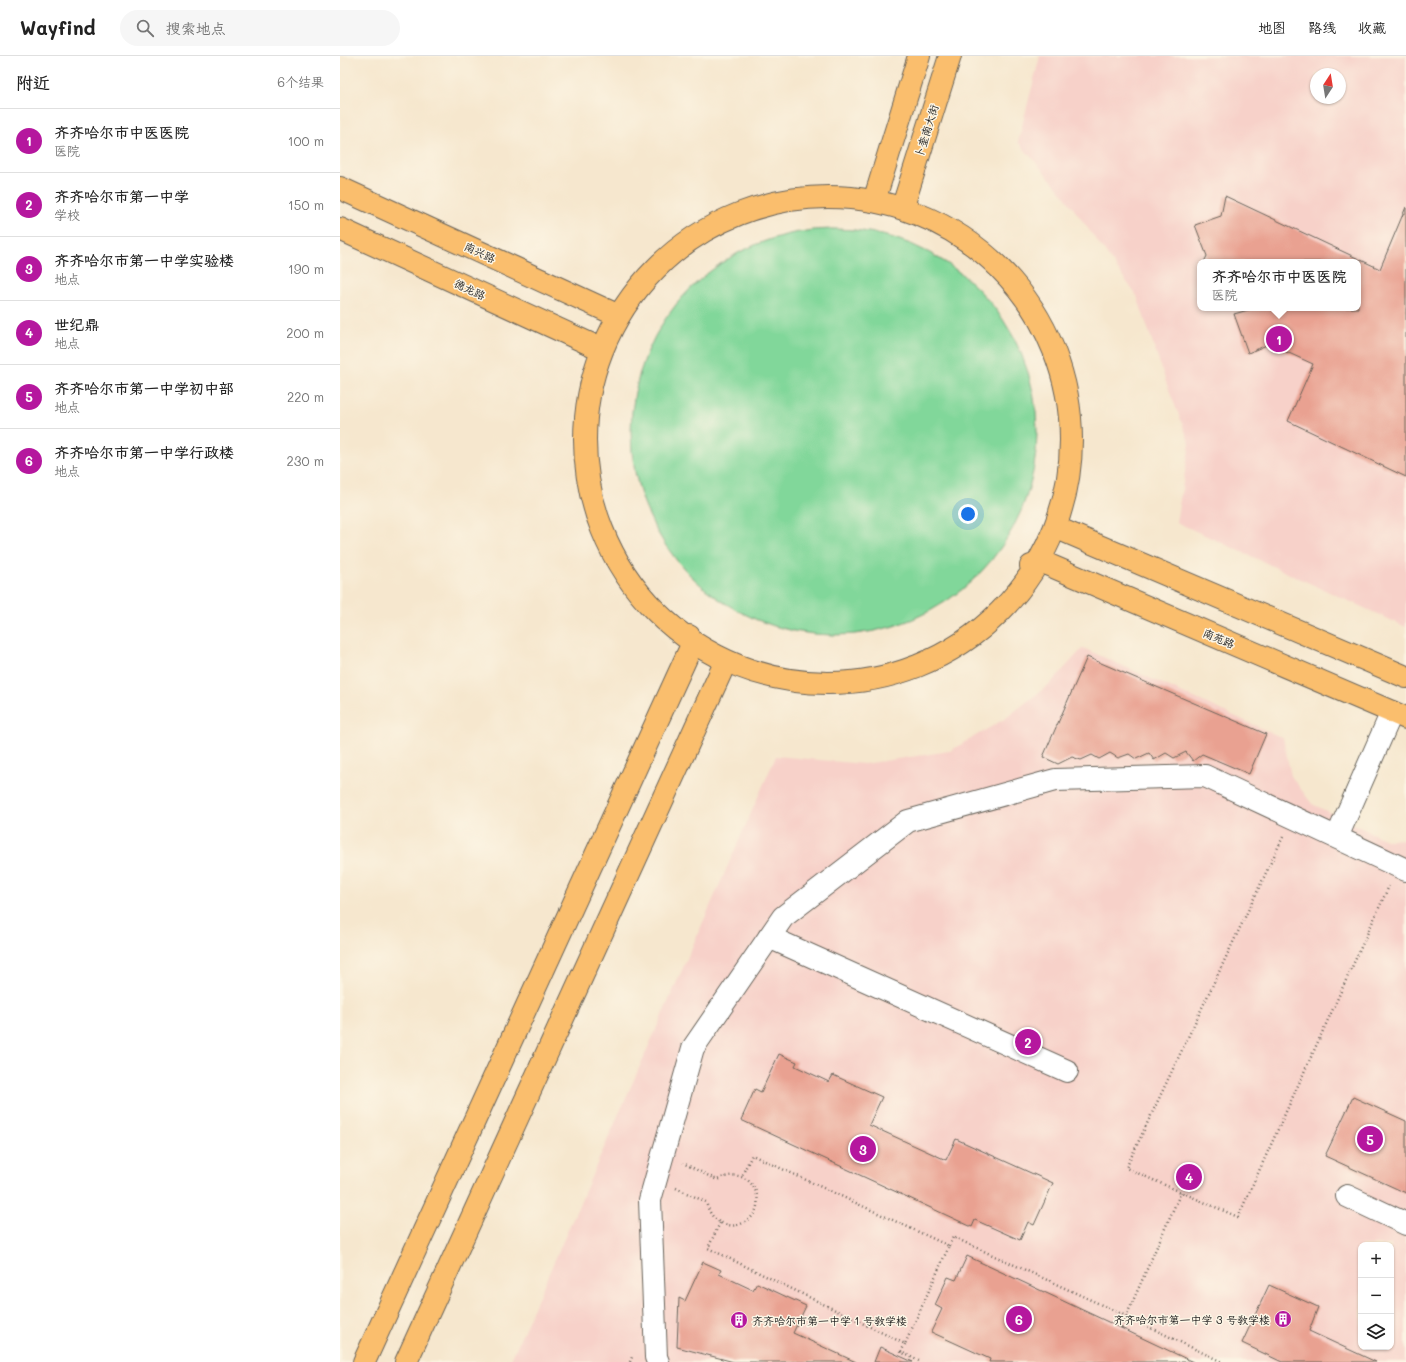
<!DOCTYPE html>
<html lang="zh">
<head>
<meta charset="utf-8">
<style>
	:root { --surface:#fff; --page:#f6f6f6; --text:#222; --muted:#767676; --line:#e0e0e0; --accent:#b5179e }
	body { margin:0; font-family:Mali,"LXGW WenKai TC",sans-serif; background:var(--page); color:var(--text) }
	.controls { position:absolute; right:12px; bottom:12px; display:grid; overflow:hidden; border-radius:8px; box-shadow:0 1px 3px #0004 }
	.controls button { width:36px; height:36px; display:grid; place-items:center; padding:0; border:0; border-bottom:1px solid var(--line); background:var(--surface); color:var(--text); font:20px sans-serif }
	.compass { position:absolute; left:970px; top:12px; width:36px; height:36px; border-radius:50%; background:var(--surface); box-shadow:0 1px 3px #0004; rotate:12deg }
	.you { position:absolute; left:628px; top:458px; width:14px; height:14px; margin:-10px; border:3px solid #fff; border-radius:50%; background:#1a73e8; box-shadow:0 0 0 6px #1a73e833 }
	.badge { display:grid; place-items:center; width:26px; height:26px; border-radius:50%; background:var(--accent); color:#fff; font-size:13px; font-weight:700 }
	.pin { position:absolute; translate:-50% -50%; border:2px solid #fff; box-shadow:0 1px 4px #0006 }
	.popup { position:absolute; left:857px; top:203px; width:164px; height:52px; box-sizing:border-box; display:grid; place-content:center; border-radius:8px; background:var(--surface); filter:drop-shadow(0 1px 3px #0005); font-size:13px; white-space:nowrap; color:var(--muted) }
	.popup b { font-size:15px; color:var(--text) }
	.popup::after { content:''; position:absolute; left:50%; top:100%; margin-left:-8px; border:8px solid transparent; border-top-color:var(--surface) }
	.list { margin:0; padding:0; list-style:none }
	h2 { display:flex; justify-content:space-between; align-items:center; height:52px; margin:0; padding:0 16px; font-size:17px }
	h2 small { font-size:13px; font-weight:400; color:var(--muted) }
	.list li { display:grid; grid-template-columns:26px 1fr auto; gap:12px; align-items:center; box-sizing:border-box; height:64px; padding:0 16px; border-top:1px solid var(--line) }
	.list b { display:block; font-size:15px; white-space:nowrap }
	.list p { margin:0; font-size:13px; white-space:nowrap; color:var(--muted) }
	.list em { font-size:13px; font-style:normal; color:var(--muted) }
	.icon { flex:none; width:22px; height:22px; fill:none; stroke:currentColor; stroke-width:2; stroke-linecap:round; stroke-linejoin:round }
	.map { position:relative; flex:none; width:1066px; height:1306px; overflow:hidden }
	header { display:flex; align-items:center; gap:24px; box-sizing:border-box; height:56px; padding:0 20px; background:var(--surface); border-bottom:1px solid var(--line) }
	header strong { font-size:19px }
	nav { display:flex; gap:22px; margin-inline-start:auto; font-size:14px }
	.search { width:280px; height:36px; background:var(--page); display:flex; align-items:center; gap:10px; box-sizing:border-box; padding:0 14px; border-radius:22px; color:var(--muted); font-size:15px }
	main { display:flex }
	aside { flex:1; background:var(--surface) }
	.map>svg:first-child { display:block }
</style>
</head>
<body>
<header>
<strong>Wayfind</strong>
<div class="search"><svg class="icon" aria-label="search" viewBox="0 0 24 24"><circle cx="10" cy="10" r="6"/><path d="M15 15l6 6"/></svg>搜索地点</div>
<nav><a>地图</a><a>路线</a><a>收藏</a></nav>
</header>
<main>
<aside>
<h2>附近<small>6个结果</small></h2>
<ul class="list">
<li><span class="badge">1</span><div><b>齐齐哈尔市中医医院</b><p>医院</p></div><em>100 m</em></li>
<li><span class="badge">2</span><div><b>齐齐哈尔市第一中学</b><p>学校</p></div><em>150 m</em></li>
<li><span class="badge">3</span><div><b>齐齐哈尔市第一中学实验楼</b><p>地点</p></div><em>190 m</em></li>
<li><span class="badge">4</span><div><b>世纪鼎</b><p>地点</p></div><em>200 m</em></li>
<li><span class="badge">5</span><div><b>齐齐哈尔市第一中学初中部</b><p>地点</p></div><em>220 m</em></li>
<li><span class="badge">6</span><div><b>齐齐哈尔市第一中学行政楼</b><p>地点</p></div><em>230 m</em></li>
</ul>
</aside>
<div class="map">
<svg width="1066" height="1306" viewBox="0 0 1066 1306">
	<rect width="100%" height="100%" fill="#fcf5e5"/>
	<filter id="ink" filterUnits="userSpaceOnUse"><feTurbulence type="fractalNoise" baseFrequency=".025" numOctaves="2"/><feDisplacementMap in="SourceGraphic" scale="8" xChannelSelector="R" yChannelSelector="G"/><feConvolveMatrix kernelMatrix="1 2 1 2 8 2 1 2 1" color-interpolation-filters="sRGB"/></filter>
	<filter id="wash" filterUnits="userSpaceOnUse"><feTurbulence type="fractalNoise" baseFrequency=".012" numOctaves="4" result="noise"/><feDisplacementMap in="SourceGraphic" scale="16" xChannelSelector="R" yChannelSelector="G"/><feGaussianBlur stdDeviation="0.9" result="paint"/><feColorMatrix in="noise" values="0 0 0 0 0 0 0 0 0 0 0 0 0 0 0 0 0 1.4 0 .05"/><feComposite in="paint" operator="in"/></filter>
	<g filter="url(#wash)">
		<rect width="100%" height="100%" fill="#f6e7ce"/>
		<!-- built -->
		<path fill="#f7d1c9" fill-rule="evenodd" d="M700 0H1066V571L836 466 850 388 826 326 797 240 720 134 678 86ZM976 18H1000V42H976ZM860 206H1018V252H860Z
			M743 592 943 682 951 720 972 748 1046 784 1066 783V1306H170L436 700 524 708 610 695 666 662 711 627ZM1021 1189H1051V1291H1021Z"/>
		<!-- green -->
		<path fill="#81d79a" stroke="#4e7a5b" d="M291 376a203 203 0 1 1 406 0a203 203 0 1 1-406 0Z"/>
		<g id="blocks">
			<!-- building -->
			<path fill="#e9a191" d="M885 140 1040 213 1066 151V421L948 365 973 308 929 288 908 297 894 258 915 252H1018V206H864L867 200 855 169 881 160Z
				M747 601 926 678 909 718 862 698 853 705 846 696 834 702 826 697 814 704 809 697 796 703 789 698 778 702 770 697 759 703 752 699 741 704 732 701 718 708 703 701Z
				M439 998 457 1006 455 1010 489 1026 493 1019 542 1041 529 1069 606 1104 616 1083 713 1127 694 1169 688 1166 680 1184 635 1164 632 1171 401 1064 415 1033 421 1036Z
				M1013 1041 1066 1065V1137L985 1100Z
				M627 1200 781 1272 853 1306H649L650 1303 591 1276 602 1253 595 1249 608 1221 616 1224Z
				M363 1206 381 1214 379 1218 413 1234 417 1227 466 1250 453 1277 516 1306H394L337 1291 339 1242 345 1245Z
				M929 1229 978 1251 969 1275 1036 1306H942L902 1287Z
				M540 1291 573 1306H534Z"/>
		</g>
	</g>
	<g filter="url(#ink)">
		<use href="#blocks" fill-opacity="0" stroke="#68635a" stroke-width="1"/>
		<g fill="none" stroke-linecap="round" stroke-linejoin="round">
			<!-- minor casing -->
			<g stroke="#68635a" stroke-width="24">
				<path id="minor" d="M997 781 1052 656
					M429 881 727 1015
					M1007 1140 1066 1168
					M318 1306 316 1301 310 1144 353 992 443 861 568 765 715 724 865 720 1066 814"/>
			</g>
			<!-- major casing -->
			<g stroke="#68635a" stroke-width="24">
				<path id="major" d="M0 132 279 260
					M245 384a243 243 0 1 1 486 0a243 243 0 1 1-486 0Z
					M535 142 579 0
					M563 150 610 0
					M0 173 261 293
					M717 472 1066 621
					M691 510 702 506 1066 662
					M24 1306 351 591 349 580
					M66 1306 385 607"/>
			</g>
			<!-- path -->
			<path stroke="#68635a" stroke-width="2.5" stroke-dasharray="1 3" stroke-linecap="butt" d="M943 781 786 1112 898 1161 1049 830
				M336 1132 366 1146C369 1157 374 1165 385 1168 390 1170 395 1170 400 1168 433 1158 416 1104 377 1124L343 1107
				M380 1167 368 1192 565 1288 609 1190 412 1099 401 1121
				M609 1190 613 1181 786 1260 882 1306
				M781 1272 841 1136
				M565 1288 561 1296 581 1306
				M290 1306 292 1301H293"/>
			<!-- minor -->
			<use href="#minor" stroke="#fff" stroke-width="22"/>
			<!-- major -->
			<use href="#major" stroke="#fabe6d" stroke-width="22"/>
		</g>
	</g>
	<!-- icons -->
	<defs>
		<g id="building-disc" transform="scale(0.9)"><circle r="9.5" fill="#b5179e" stroke="#fcf5e5"/><path d="M-4-6H4V6H1V3H-1V6H-4ZM-2.5-4.3h1.7v1.8h-1.7ZM.8-4.3h1.7v1.8H.8ZM-2.5-1h1.7V.8h-1.7ZM.8-1h1.7V.8H.8Z" fill="#fff"/></g>
	</defs>
	<g fill-rule="evenodd">
		<use href="#building-disc" x="943" y="1263"/>
		<use href="#building-disc" x="399" y="1264"/>
	</g>
	<g text-anchor="middle" dominant-baseline="central" stroke-width="3" stroke-linejoin="round" paint-order="stroke">
		<!-- street labels -->
		<g font-size="11" fill="#1c1c1c" stroke="#fcf5e5">
			<text transform="translate(586 75) rotate(-73)">卜奎南大街</text>
			<text transform="translate(140 196) rotate(25)">南兴路</text>
			<text transform="translate(130 233) rotate(25)">德龙路</text>
			<text transform="translate(879 582) rotate(23)">南苑路</text>
		</g>
		<!-- poi labels -->
		<g font-size="11" fill="#1c1c1c" stroke="#fcf5e5" text-anchor="end">
			<text x="930" y="1263">齐齐哈尔市第一中学 3 号教学楼</text>
			<text x="412" y="1264" text-anchor="start">齐齐哈尔市第一中学 1 号教学楼</text>
		</g>
	</g>
</svg>
<div class="controls">
<button>+</button>
<button>−</button>
<button><svg class="icon" aria-label="layers" viewBox="0 0 24 24"><path d="M12 4l9 5-9 5-9-5zM3 14l9 5 9-5"/></svg></button>
</div>
<svg class="compass" viewBox="-18 -18 36 36"><path d="M0-13l5 13h-10z" fill="#e53935"/><path d="M0 13l5-13h-10z" fill="#767676"/></svg>
<div class="you"></div>
<div class="pin badge" style="left:939px;top:283px">1</div>
<div class="popup"><b>齐齐哈尔市中医医院</b>医院</div>
<div class="pin badge" style="left:688px;top:986px">2</div>
<div class="pin badge" style="left:523px;top:1093px">3</div>
<div class="pin badge" style="left:849px;top:1121px">4</div>
<div class="pin badge" style="left:1030px;top:1083px">5</div>
<div class="pin badge" style="left:679px;top:1263px">6</div>
</div>
</main>
</body>
</html>
